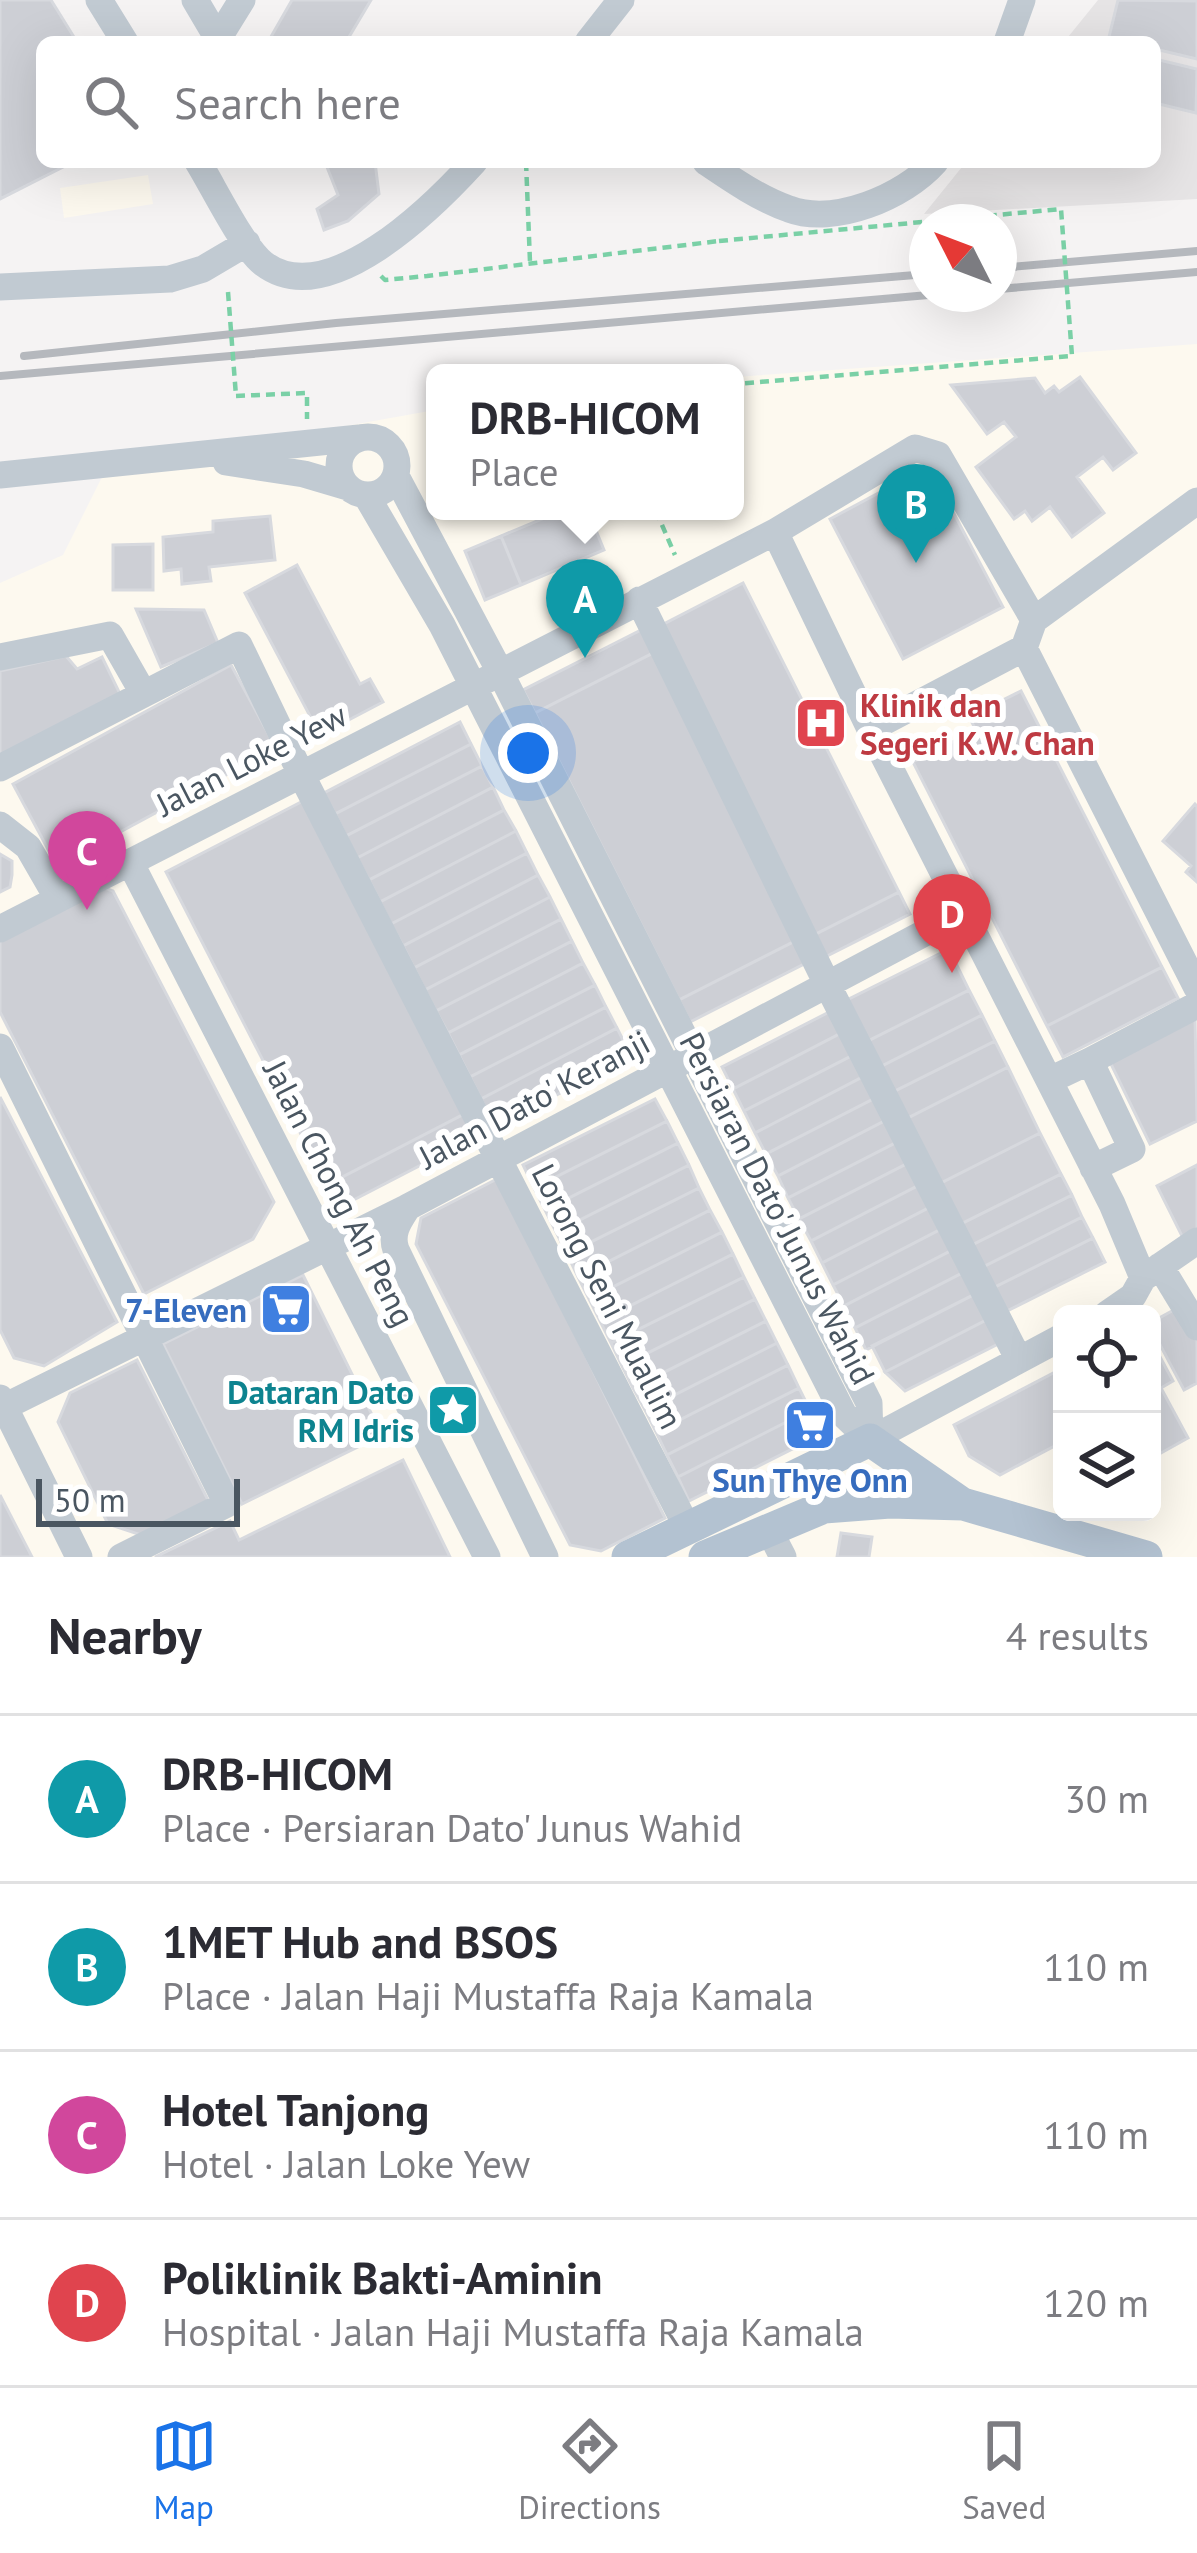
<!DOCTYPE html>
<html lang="en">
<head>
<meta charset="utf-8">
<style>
	:root { --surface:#fff; --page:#f7f7f7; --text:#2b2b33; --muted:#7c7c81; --line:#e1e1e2; --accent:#1a73e8 }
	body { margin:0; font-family:"PT Sans",sans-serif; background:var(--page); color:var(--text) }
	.controls { position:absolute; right:36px; bottom:36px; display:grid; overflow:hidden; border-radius:18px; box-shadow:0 12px 48px #0002 }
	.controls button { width:108px; height:108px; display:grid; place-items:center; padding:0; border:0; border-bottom:3px solid var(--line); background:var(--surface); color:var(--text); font:60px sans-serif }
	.compass { position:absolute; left:909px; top:204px; width:108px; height:108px; border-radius:50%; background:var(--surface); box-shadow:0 12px 48px #0002; rotate:312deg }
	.scale { position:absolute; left:36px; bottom:30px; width:204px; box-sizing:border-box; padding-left:12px; border:6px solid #4a5661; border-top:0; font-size:33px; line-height:42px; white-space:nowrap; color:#4a5661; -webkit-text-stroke:9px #fff; paint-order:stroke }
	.you { position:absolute; left:528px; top:753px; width:42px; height:42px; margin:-30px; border:9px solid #fff; border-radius:50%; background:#1a73e8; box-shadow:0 0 0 18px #1a73e833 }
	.badge { display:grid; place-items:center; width:78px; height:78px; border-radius:50%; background:var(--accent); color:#fff; font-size:39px; font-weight:700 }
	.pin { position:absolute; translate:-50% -99px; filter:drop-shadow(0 3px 6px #0008) }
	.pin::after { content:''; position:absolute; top:63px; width:42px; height:36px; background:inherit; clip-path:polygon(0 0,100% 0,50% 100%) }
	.popup { position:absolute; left:426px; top:364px; width:318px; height:156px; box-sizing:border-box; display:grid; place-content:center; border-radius:18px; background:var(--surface); filter:drop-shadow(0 3px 9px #0005); font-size:39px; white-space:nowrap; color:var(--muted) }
	.popup b { font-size:45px; color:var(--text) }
	.popup::after { content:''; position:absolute; left:50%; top:100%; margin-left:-24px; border:24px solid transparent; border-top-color:var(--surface) }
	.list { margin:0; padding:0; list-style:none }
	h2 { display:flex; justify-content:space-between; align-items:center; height:156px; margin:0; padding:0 48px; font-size:51px }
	h2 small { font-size:39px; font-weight:400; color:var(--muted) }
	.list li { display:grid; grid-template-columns:78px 1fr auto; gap:36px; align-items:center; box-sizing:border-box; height:168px; padding:0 48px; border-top:3px solid var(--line) }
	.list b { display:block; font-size:45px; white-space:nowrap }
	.list p { margin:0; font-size:39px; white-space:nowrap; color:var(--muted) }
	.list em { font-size:39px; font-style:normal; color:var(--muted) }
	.icon { flex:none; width:66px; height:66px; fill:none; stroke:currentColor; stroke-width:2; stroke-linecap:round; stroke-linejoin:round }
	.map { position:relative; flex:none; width:1197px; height:1557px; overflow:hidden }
	.search { position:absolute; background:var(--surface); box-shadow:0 12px 48px #0002; left:36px; right:36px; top:36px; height:132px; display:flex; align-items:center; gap:30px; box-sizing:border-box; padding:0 42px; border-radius:18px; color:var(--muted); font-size:45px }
	.sheet { height:828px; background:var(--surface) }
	nav { display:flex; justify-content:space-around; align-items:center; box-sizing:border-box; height:168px; border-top:3px solid var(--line); background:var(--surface); font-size:33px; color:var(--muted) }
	nav a { display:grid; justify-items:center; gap:6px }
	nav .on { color:var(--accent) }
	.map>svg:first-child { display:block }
</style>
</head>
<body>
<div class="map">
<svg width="1197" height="1557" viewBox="0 0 1197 1557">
	<rect width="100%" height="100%" fill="#f5f3f3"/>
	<!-- commercial -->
	<path fill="#fdf9ef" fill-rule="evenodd" d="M148 175 153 204 64 218 60 188Z
		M1197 344V1557H0V583L63 555 106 469 435 410V511H735V377ZM1062 1314H1152V1512H1062Z"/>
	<!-- education -->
	<path fill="#e6e4e5" d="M1098 0H1197V199L924 214 966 162H1155V42H1064Z"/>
	<!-- building -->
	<path fill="#cdcfd5" stroke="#d7d9de" stroke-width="3" d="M0 0H51L77 42H42V162H73L0 199Z
		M292 0H371L346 42H268Z
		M1118 0 1197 1V59L1155 49V42L1109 37Z
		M1155 59 1197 69 1196 113 1155 103Z
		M325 162H375L379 194 348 221 324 230 317 209 338 195Z
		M1080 377 1136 453 1113 470 1103 457 1077 477 1104 513 1072 537 1050 507 1032 521 1025 511 1014 519 976 467 1016 437 1004 422 987 434 951 385 1035 378 1045 393 1054 386 1059 392Z
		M929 466 1003 607 903 659 830 519Z
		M561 511H588L604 550 521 585 501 536Z
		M270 516 275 560 209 567 211 581 182 584 181 569 164 571 163 537 213 532V521Z
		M501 536 521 585 485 600 465 551Z
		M153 544V590H113V545Z
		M297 565 360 684 370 679 383 702 320 735 245 593Z
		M743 583 899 892 814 935 658 627Z
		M136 609 204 610 218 643 161 667Z
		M641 630 653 653 535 713 523 690Z
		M653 653 797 940 679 1000 535 713Z
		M66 656 77 669 102 657 123 700 0 762V671Z
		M231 665 276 748 57 866 13 784Z
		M1021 691 1162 967 1047 1026 913 762 976 730 969 717Z
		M460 722 471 744 335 814 324 793Z
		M471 744 482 766 346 836 335 814Z
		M482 766 493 787 357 858 346 836Z
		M493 787 504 810 369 880 357 858Z
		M303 801 464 1114 327 1185 166 872Z
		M1195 804 1197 806V882L1186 872 1191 866 1163 841Z
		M504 810 516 831 380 902 369 880Z
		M516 831 527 853 391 924 380 902Z
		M527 853 538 875 403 946 391 924Z
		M0 854 12 861V875L10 887 0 892Z
		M538 875 550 897 414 968 403 946Z
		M99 886 113 891 274 1202 253 1239 144 1294 0 1012V933Z
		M899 892 910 914 825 957 814 935Z
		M550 897 561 919 425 990 414 968Z
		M561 919 572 941 436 1011 425 990Z
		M797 940 808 962 690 1022 679 1000Z
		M572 941 583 963 448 1033 436 1011Z
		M949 949 969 990 868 1041 847 1000Z
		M583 963 595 985 459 1055 448 1033Z
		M1162 967 1178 998 1063 1057 1047 1026Z
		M595 985 606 1007 470 1077 459 1055Z
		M969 990 982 1015 880 1067 868 1041Z
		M606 1007 617 1028 481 1099 470 1077Z
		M835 1009 845 1031 733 1089 722 1067Z
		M982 1015 995 1041 893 1092 880 1067Z
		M1195 1017 1197 1121 1150 1144 1109 1060Z
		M617 1028 631 1056 495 1127 481 1099Z
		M845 1031 857 1053 744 1111 733 1089Z
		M995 1041 1008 1067 906 1119 893 1092Z
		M857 1053 868 1074 755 1133 744 1111Z
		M1008 1067 1040 1133 939 1184 906 1119Z
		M868 1074 879 1096 766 1154 755 1133Z
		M879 1096 890 1118 778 1176 766 1154Z
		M0 1097 117 1322 44 1366 14 1358 0 1330Z
		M655 1099 667 1121 534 1188 523 1165Z
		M464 1114 475 1137 338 1208 327 1185Z
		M890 1118 901 1140 788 1198 778 1176Z
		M667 1121 678 1143 545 1210 534 1188Z
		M1040 1133 1061 1174 959 1225 939 1184Z
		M901 1140 912 1161 799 1219 788 1198Z
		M678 1143 689 1165 556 1232 545 1210Z
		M912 1161 923 1183 811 1241 799 1219Z
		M689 1165 699 1188 567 1254 556 1232Z
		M1197 1165V1231L1183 1238 1157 1186Z
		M1061 1174 1072 1195 970 1246 959 1225Z
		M499 1178 665 1518 601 1551 570 1545 416 1244 421 1218Z
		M923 1183 934 1205 822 1263 811 1241Z
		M699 1188 710 1210 578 1277 567 1254Z
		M1072 1195 1082 1217 981 1268 970 1246Z
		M934 1205 945 1227 833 1285 822 1263Z
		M710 1210 722 1232 589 1299 578 1277Z
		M1082 1217 1093 1238 991 1289 981 1268Z
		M945 1227 956 1248 844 1306 833 1285Z
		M722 1232 733 1254 600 1321 589 1299Z
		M1093 1238 1105 1262 1003 1313 991 1289Z
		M956 1248 968 1270 855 1328 844 1306Z
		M733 1254 744 1277 611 1343 600 1321Z
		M968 1270 979 1292 866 1350 855 1328Z
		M303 1275 382 1435 242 1504 163 1344Z
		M744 1277 755 1299 622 1366 611 1343Z
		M979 1292 992 1317 885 1372 872 1346Z
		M755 1299 766 1321 633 1388 622 1366Z
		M1181 1306 1197 1337V1383L1184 1390 1157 1339H1152V1322Z
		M992 1317 1004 1341 905 1391 885 1372Z
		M766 1321 777 1343 645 1410 633 1388Z
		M1152 1342 1173 1381 1161 1388 1188 1438 1152 1458Z
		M777 1343 788 1365 656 1432 645 1410Z
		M137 1360 211 1506 144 1536 108 1524 58 1422 70 1393Z
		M788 1365 799 1388 667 1455 656 1432Z
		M1061 1369 1062 1442 1000 1475 969 1456 954 1425Z
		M799 1388 810 1410 678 1477 667 1455Z
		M810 1410 822 1434 689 1501 678 1477Z
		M403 1460 450 1557H155L230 1521 239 1540Z
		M0 1495 32 1557H0Z
		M841 1533 872 1537 869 1557H837Z"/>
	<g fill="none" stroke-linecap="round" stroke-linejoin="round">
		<!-- path -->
		<path stroke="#7ad0a6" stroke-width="4.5" stroke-dasharray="9 6" stroke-linecap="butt" d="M526 162 530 262
			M381 276 385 280 427 276 719 241
			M236 396 307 393V419
			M656 511 675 555"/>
		<!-- minor -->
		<path stroke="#c1cad2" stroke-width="27" d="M99 0 125 42
			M195 0 218 39
			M216 42 242 0
			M588 42 621 0
			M1007 42 1022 0
			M198 162C213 186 244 250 264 264 328 312 433 207 474 162
			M706 162C731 179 760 199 789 209 834 226 904 197 935 162
			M0 287 170 279 203 269 247 243
			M339 466a29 29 0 1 1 58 0a29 29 0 1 1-58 0Z
			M226 462 304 474 348 487
			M0 475 359 438
			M396 476 500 672 869 1403 870 1440
			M366 495 442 625 844 1415 870 1440
			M775 532 870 729 1112 1204 1143 1278
			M639 600 827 984 1019 1360
			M1024 648 1197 988
			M0 657 110 635 142 691
			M870 729 1024 648 1034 620 1197 501
			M0 768 239 645 301 774 688 1529
			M0 825 28 847 58 899
			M130 862 487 1557
			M0 929 775 532 915 448 938 455 1034 620
			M0 1047 227 1504 121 1557
			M1090 1061 1197 1005
			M1050 1080 1090 1061 1132 1149 1093 1168
			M408 1207C399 1221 390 1233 396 1250L545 1557
			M1160 1266 1197 1327
			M1107 1314 1133 1296 1143 1278 1197 1241
			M0 1398 79 1557
			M4 1407 408 1207 964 912
			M870 1440 1062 1337
			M768 1528 783 1557"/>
		<!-- major -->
		<path stroke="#b3c2d1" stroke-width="33" d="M870 1440 961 1503
			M628 1557 870 1440
			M705 1557 824 1507 890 1502 963 1504 1146 1557"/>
		<!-- rail -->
		<path stroke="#b5b8bd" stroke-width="8" d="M999 268 1197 251
			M999 289 1197 272
			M24 356 336 323 927 274
			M0 376 940 294"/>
		<!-- path-bridge -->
		<path stroke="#7ad0a6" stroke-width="4.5" stroke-dasharray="9 6" stroke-linecap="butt" d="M719 241 1061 209 1072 356 735 384
			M228 292 236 396"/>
	</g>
	<!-- icons -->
	<defs>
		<g id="hospital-square" transform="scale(2.7)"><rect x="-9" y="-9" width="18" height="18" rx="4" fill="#e0444e" stroke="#fff"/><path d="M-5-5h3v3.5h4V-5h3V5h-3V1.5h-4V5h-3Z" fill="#fff"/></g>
		<g id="supermarket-square" transform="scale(2.7)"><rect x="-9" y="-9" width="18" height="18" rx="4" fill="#3f7fe0" stroke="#fff"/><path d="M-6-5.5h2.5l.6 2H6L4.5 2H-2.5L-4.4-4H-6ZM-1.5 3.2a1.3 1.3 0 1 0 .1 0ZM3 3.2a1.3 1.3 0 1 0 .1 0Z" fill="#fff"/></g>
		<g id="sight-square" transform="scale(2.7)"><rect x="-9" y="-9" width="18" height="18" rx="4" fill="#0f9aa8" stroke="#fff"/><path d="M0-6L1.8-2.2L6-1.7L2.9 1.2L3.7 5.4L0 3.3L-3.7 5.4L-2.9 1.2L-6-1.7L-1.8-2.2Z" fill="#fff"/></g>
	</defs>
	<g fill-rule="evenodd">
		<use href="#hospital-square" x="821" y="723"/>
		<use href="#supermarket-square" x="286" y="1309"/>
		<use href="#sight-square" x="453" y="1410"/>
		<use href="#supermarket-square" x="810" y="1425"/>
	</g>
	<g text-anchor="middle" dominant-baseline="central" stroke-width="12" stroke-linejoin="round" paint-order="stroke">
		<!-- health labels -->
		<g font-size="33" font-weight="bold" fill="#be3a42" stroke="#fff" text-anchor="start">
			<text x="860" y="704">Klinik dan<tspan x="860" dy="38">Segeri K.W. Chan</tspan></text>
		</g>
		<!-- street labels -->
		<g font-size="33" fill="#4a5661" stroke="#fff">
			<text transform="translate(251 759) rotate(-27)">Jalan Loke Yew</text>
			<text transform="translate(534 1099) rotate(-28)">Jalan Dato' Keranji</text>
			<text transform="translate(340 1193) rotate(63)">Jalan Chong Ah Peng</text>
			<text transform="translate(778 1208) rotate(63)">Persiaran Dato' Junus Wahid</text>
			<text transform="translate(608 1296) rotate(63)">Lorong Seni Muallim</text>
		</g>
		<!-- shop labels -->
		<g font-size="33" font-weight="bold" fill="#366cbe" stroke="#fff" text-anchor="end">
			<text x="247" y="1309">7-Eleven</text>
			<text x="810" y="1479" text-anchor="middle">Sun Thye Onn</text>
		</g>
		<!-- culture labels -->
		<g font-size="33" font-weight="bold" fill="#0d838f" stroke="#fff" text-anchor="end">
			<text x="414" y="1391">Dataran Dato<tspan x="414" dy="38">RM Idris</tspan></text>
		</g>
	</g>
</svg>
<div class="controls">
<button><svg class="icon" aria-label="locate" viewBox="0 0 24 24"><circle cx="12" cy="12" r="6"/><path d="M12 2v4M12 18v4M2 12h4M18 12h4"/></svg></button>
<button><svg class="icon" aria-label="layers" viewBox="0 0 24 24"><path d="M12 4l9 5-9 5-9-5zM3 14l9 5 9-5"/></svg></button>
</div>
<svg class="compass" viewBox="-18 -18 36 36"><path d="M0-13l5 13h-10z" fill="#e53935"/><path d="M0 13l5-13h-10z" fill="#7c7c81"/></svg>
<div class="scale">50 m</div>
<div class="you"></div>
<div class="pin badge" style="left:585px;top:658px;background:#0f9aa8">A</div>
<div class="popup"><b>DRB-HICOM</b>Place</div>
<div class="pin badge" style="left:916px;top:563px;background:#0f9aa8">B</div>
<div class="pin badge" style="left:87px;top:910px;background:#d1479c">C</div>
<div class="pin badge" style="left:952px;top:973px;background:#e0444e">D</div>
<div class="search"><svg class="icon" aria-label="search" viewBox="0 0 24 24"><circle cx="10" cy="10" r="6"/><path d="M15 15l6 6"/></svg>Search here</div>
</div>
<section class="sheet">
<h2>Nearby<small>4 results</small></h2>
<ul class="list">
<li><span class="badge" style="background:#0f9aa8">A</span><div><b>DRB-HICOM</b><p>Place · Persiaran Dato' Junus Wahid</p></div><em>30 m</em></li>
<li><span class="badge" style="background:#0f9aa8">B</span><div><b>1MET Hub and BSOS</b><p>Place · Jalan Haji Mustaffa Raja Kamala</p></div><em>110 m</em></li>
<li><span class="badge" style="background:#d1479c">C</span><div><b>Hotel Tanjong</b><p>Hotel · Jalan Loke Yew</p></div><em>110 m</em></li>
<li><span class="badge" style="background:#e0444e">D</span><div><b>Poliklinik Bakti-Aminin</b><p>Hospital · Jalan Haji Mustaffa Raja Kamala</p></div><em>120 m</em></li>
</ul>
</section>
<nav>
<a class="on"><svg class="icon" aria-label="map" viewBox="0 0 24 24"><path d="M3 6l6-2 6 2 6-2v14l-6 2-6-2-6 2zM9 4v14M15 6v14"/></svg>Map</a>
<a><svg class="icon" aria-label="directions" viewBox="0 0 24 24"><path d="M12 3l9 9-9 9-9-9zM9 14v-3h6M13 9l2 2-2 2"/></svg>Directions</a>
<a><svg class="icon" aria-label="saved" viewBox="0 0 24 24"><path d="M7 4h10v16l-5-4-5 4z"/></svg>Saved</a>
</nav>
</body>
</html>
